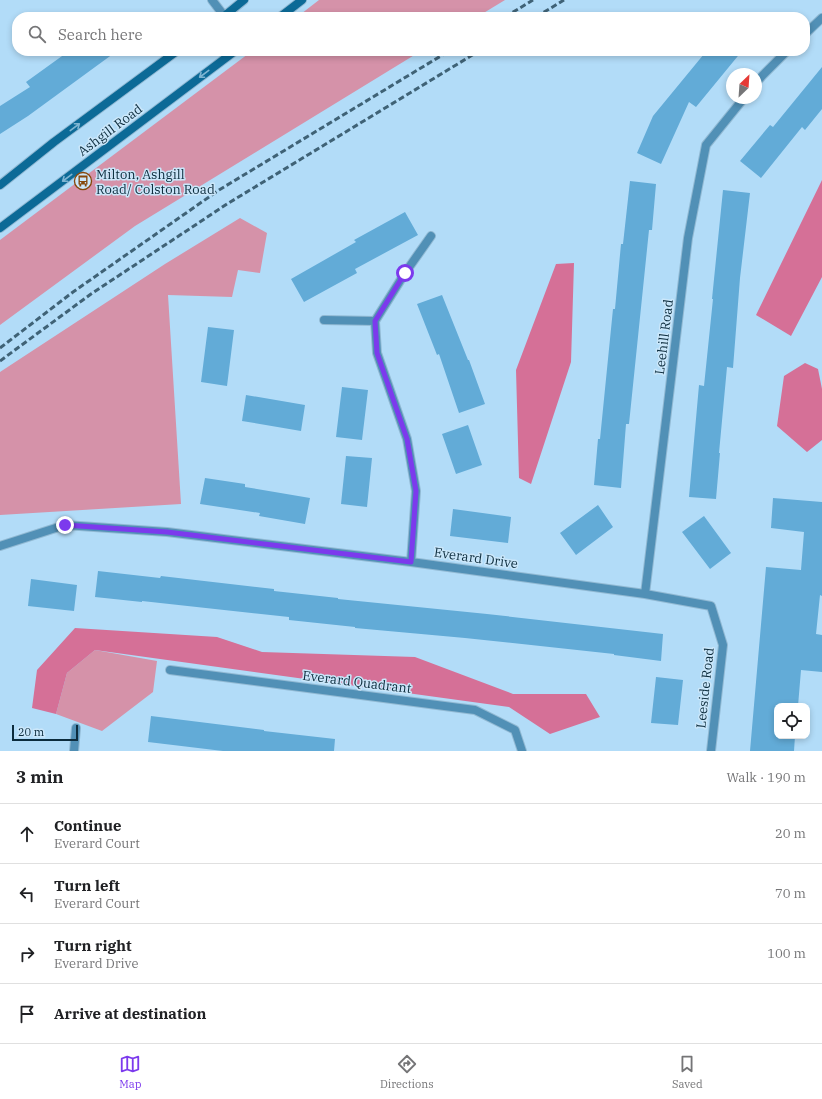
<!DOCTYPE html>
<html lang="en">
<head>
<meta charset="utf-8">
<style>
	:root { --surface:#fff; --page:#f6f6f6; --text:#202124; --muted:#757577; --line:#e0e0e0; --accent:#7c3aed }
	body { margin:0; font-family:"IBM Plex Serif",serif; background:var(--page); color:var(--text) }
	.controls { position:absolute; right:12px; bottom:12px; display:grid; overflow:hidden; border-radius:8px; box-shadow:0 2px 6px #0003 }
	.controls button { width:36px; height:36px; display:grid; place-items:center; padding:0; border:0; border-bottom:1px solid var(--line); background:var(--surface); color:var(--text); font:20px sans-serif }
	.compass { position:absolute; left:726px; top:68px; width:36px; height:36px; border-radius:50%; background:var(--surface); box-shadow:0 2px 6px #0003; rotate:25deg }
	.scale { position:absolute; left:12px; bottom:10px; width:66px; box-sizing:border-box; padding-left:4px; border:2px solid #0c2c3d; border-top:0; font-size:11px; line-height:14px; white-space:nowrap; color:#0c2c3d; -webkit-text-stroke:3px #cbe7fa; paint-order:stroke }
	.stop { position:absolute; width:12px; height:12px; margin:-9px; border:3px solid #7c3aed; border-radius:50%; background:#fff }
	.stop.end { background:#7c3aed; border-color:#fff; box-shadow:0 1px 4px #0008 }
	.list { margin:0; padding:0; list-style:none }
	h2 { display:flex; justify-content:space-between; align-items:center; height:52px; margin:0; padding:0 16px; font-size:17px }
	h2 small { font-size:13px; font-weight:400; color:var(--muted) }
	.list li { display:grid; grid-template-columns:26px 1fr auto; gap:12px; align-items:center; box-sizing:border-box; height:60px; padding:0 16px; border-top:1px solid var(--line) }
	.list b { display:block; font-size:15px; white-space:nowrap }
	.list p { margin:0; font-size:13px; white-space:nowrap; color:var(--muted) }
	.list em { font-size:13px; font-style:normal; color:var(--muted) }
	.icon { flex:none; width:22px; height:22px; fill:none; stroke:currentColor; stroke-width:2; stroke-linecap:round; stroke-linejoin:round }
	.map { position:relative; flex:none; width:822px; height:751px; overflow:hidden }
	.search { position:absolute; background:var(--surface); box-shadow:0 2px 6px #0003; left:12px; right:12px; top:12px; height:44px; display:flex; align-items:center; gap:10px; box-sizing:border-box; padding:0 14px; border-radius:16px; color:var(--muted); font-size:15px }
	.sheet { height:292px; background:var(--surface) }
	nav { display:flex; justify-content:space-around; align-items:center; box-sizing:border-box; height:56px; border-top:1px solid var(--line); background:var(--surface); font-size:11px; color:var(--muted) }
	nav a { display:grid; justify-items:center; gap:2px }
	nav .on { color:var(--accent) }
	.map>svg:first-child { display:block }
</style>
</head>
<body>
<div class="map">
<svg width="822" height="751" viewBox="0 0 822 751">
	<rect width="100%" height="100%" fill="#b2dcf8"/>
	<!-- green -->
	<path fill="#d592a9" d="M319 0H505L477 17H297Z
		M252 51H421L135 226 0 325V240Z
		M240 218 267 233 260 273 238 270 232 297 168 295 181 504 0 515V372L165 264Z
		M95 650 157 661 153 692 102 731 56 714 67 673Z"/>
	<!-- forest -->
	<path fill="#d57097" d="M822 180V277L791 336 756 315Z
		M574 263 571 362 531 484 519 478 516 370 556 264Z
		M805 363 818 369 822 389V440L807 452 777 426 784 376Z
		M75 628 217 637 262 652 415 657 513 694H586L600 717 550 734 509 707 95 650 67 673 56 714 32 708 37 670Z"/>
	<!-- building -->
	<path fill="#62abd7" d="M69 51H117L28 116 0 134V106L30 87 26 82Z
		M711 51H742L696 107 689 102 661 164 637 153 653 116 704 54 707 56Z
		M822 67V109L805 130 802 127 761 178 740 161 770 125 773 127Z
		M630 181 656 184 652 230H649L629 424H626L621 488 594 485 598 439H600L613 309H615L621 244H623Z
		M723 190 750 193 740 278 733 368 727 367 719 453H720L716 499 689 497 699 385 704 386 713 299H712Z
		M405 212 418 235 355 269 357 273 304 302 291 279 356 242 354 240Z
		M442 295 468 360H469L485 404 459 413 439 354 437 355 417 304Z
		M208 327 234 330 227 386 201 382Z
		M342 387 368 390 362 440 336 437Z
		M246 395 305 405 301 431 242 421Z
		M468 425 482 465 456 474 442 434Z
		M346 456 372 458 367 507 341 504Z
		M205 478 245 484V487L310 498 305 524 259 516 260 513 200 504Z
		M773 498 822 502V596L820 595 816 634 822 635V672L801 670 798 706H777V736H795L794 751H750L766 567 801 570 804 532 771 528Z
		M598 505 613 527 576 555 560 533Z
		M453 509 511 517 508 543 450 536Z
		M704 516 731 553 710 569 682 532Z
		M98 571 160 578 161 576 274 589V591L338 598V599L487 614 663 634 661 661 614 655V654L465 638 355 628V627L289 620V617L142 601V602L95 597Z
		M31 579 77 585 74 611 28 606Z
		M656 677 683 680 678 725 651 723Z
		M151 716 264 730V731L335 739 334 751H223L148 742Z"/>
	<g fill="none" stroke-linecap="round" stroke-linejoin="round">
		<!-- lane casing -->
		<g stroke="#91b9d3" stroke-width="10">
			<path id="lane" d="M212 0 225 17"/>
		</g>
		<!-- street casing -->
		<g stroke="#91b9d3" stroke-width="10">
			<path id="street" d="M805 34 822 18
				M756 83 762 76 787 51
				M324 320 375 321
				M0 546 65 525 167 532 411 562 645 594 711 606 723 645 711 751
				M411 562 416 491 407 439 377 353 375 321 405 273 431 236
				M645 594 688 238 706 145 744 98
				M170 670 475 710 515 730 522 751
				M74 751 76 728"/>
		</g>
		<!-- secondary casing -->
		<g stroke="#91b9d3" stroke-width="10">
			<path id="secondary" d="M223 17 244 0
				M280 17 302 0
				M0 185 54 142 177 51
				M0 228 235 51"/>
		</g>
		<!-- lane -->
		<use href="#lane" stroke="#5190b6" stroke-width="8"/>
		<!-- street -->
		<use href="#street" stroke="#5190b6" stroke-width="8"/>
		<!-- secondary -->
		<use href="#secondary" stroke="#0c6a97" stroke-width="8"/>
		<!-- rail -->
		<path stroke="#3f6276" stroke-width="3" stroke-dasharray="6 3" stroke-linecap="butt" d="M505 17 533 0
			M536 17 564 0
			M0 348 73 292 219 190 449 51
			M0 361 91 294 227 204 479 51"/>
	</g>
	<!-- one-way arrows -->
	<defs><path id="oneway-shaft" d="M-6 0H5M1.5-3L5.5 0L1.5 3" fill="none" stroke-width="1.6" stroke-linecap="round" stroke-linejoin="round"/></defs>
	<g stroke="#7fb5d2">
		<use href="#oneway-shaft" transform="translate(204 74) rotate(143)"/>
		<use href="#oneway-shaft" transform="translate(75 127) rotate(-37)"/>
		<use href="#oneway-shaft" transform="translate(67 178) rotate(143)"/>
	</g>
	<g fill="none" stroke-linecap="round" stroke-linejoin="round">
		<!-- route -->
		<path stroke="#7c3aed" stroke-width="5" d="M65 525 167 532 411 562 416 491 407 439 377 353 375 321 405 273"/>
	</g>
	<!-- icons -->
	<defs>
		<g id="bus-ring" transform="scale(0.9)"><circle r="9.5" fill="#cbe7fa" stroke="#86480b" stroke-width="1.5"/><path d="M-5-6H5V4H4V6H2V4H-2V6H-4V4H-5ZM-3.5-4V0h7V-4ZM-3.5 1.2v1.5H-2V1.2ZM2 1.2v1.5H3.5V1.2Z" fill="#86480b"/></g>
	</defs>
	<g fill-rule="evenodd">
		<use href="#bus-ring" x="83" y="181"/>
	</g>
	<g text-anchor="middle" dominant-baseline="central" stroke-width="3" stroke-linejoin="round" paint-order="stroke">
		<!-- street labels -->
		<g font-size="13" fill="#0c2c3d" stroke="#cbe7fa">
			<text transform="translate(110 130) rotate(-37)">Ashgill Road</text>
			<text transform="translate(664 337) rotate(-83)">Leehill Road</text>
			<text transform="translate(476 558) rotate(8)">Everard Drive</text>
			<text transform="translate(357 682) rotate(7)">Everard Quadrant</text>
			<text transform="translate(705 688) rotate(-84)">Leeside Road</text>
		</g>
		<!-- poi labels -->
		<g font-size="13" fill="#0c2c3d" stroke="#cbe7fa" text-anchor="start">
			<text x="96" y="174">Milton, Ashgill<tspan x="96" dy="15">Road/ Colston Road</tspan></text>
		</g>
	</g>
</svg>
<div class="controls">
<button><svg class="icon" aria-label="locate" viewBox="0 0 24 24"><circle cx="12" cy="12" r="6"/><path d="M12 2v4M12 18v4M2 12h4M18 12h4"/></svg></button>
</div>
<svg class="compass" viewBox="-18 -18 36 36"><path d="M0-13l5 13h-10z" fill="#e53935"/><path d="M0 13l5-13h-10z" fill="#757577"/></svg>
<div class="scale">20 m</div>
<div class="stop" style="left:405px;top:273px"></div>
<div class="stop end" style="left:65px;top:525px"></div>
<div class="search"><svg class="icon" aria-label="search" viewBox="0 0 24 24"><circle cx="10" cy="10" r="6"/><path d="M15 15l6 6"/></svg>Search here</div>
</div>
<section class="sheet">
<h2>3 min<small>Walk · 190 m</small></h2>
<ul class="list">
<li><svg class="icon" aria-label="ahead" viewBox="0 0 24 24"><path d="M12 20V5M6 11l6-6 6 6"/></svg><div><b>Continue</b><p>Everard Court</p></div><em>20 m</em></li>
<li><svg class="icon" aria-label="left" viewBox="0 0 24 24"><path d="M17 20v-9H6M10 6l-5 5 5 5"/></svg><div><b>Turn left</b><p>Everard Court</p></div><em>70 m</em></li>
<li><svg class="icon" aria-label="right" viewBox="0 0 24 24"><path d="M7 20v-9h11M14 6l5 5-5 5"/></svg><div><b>Turn right</b><p>Everard Drive</p></div><em>100 m</em></li>
<li><svg class="icon" aria-label="arrive" viewBox="0 0 24 24"><path d="M6 21V4h12l-3 4 3 4H6"/></svg><div><b>Arrive at destination</b></div></li>
</ul>
</section>
<nav>
<a class="on"><svg class="icon" aria-label="map" viewBox="0 0 24 24"><path d="M3 6l6-2 6 2 6-2v14l-6 2-6-2-6 2zM9 4v14M15 6v14"/></svg>Map</a>
<a><svg class="icon" aria-label="directions" viewBox="0 0 24 24"><path d="M12 3l9 9-9 9-9-9zM9 14v-3h6M13 9l2 2-2 2"/></svg>Directions</a>
<a><svg class="icon" aria-label="saved" viewBox="0 0 24 24"><path d="M7 4h10v16l-5-4-5 4z"/></svg>Saved</a>
</nav>
</body>
</html>
